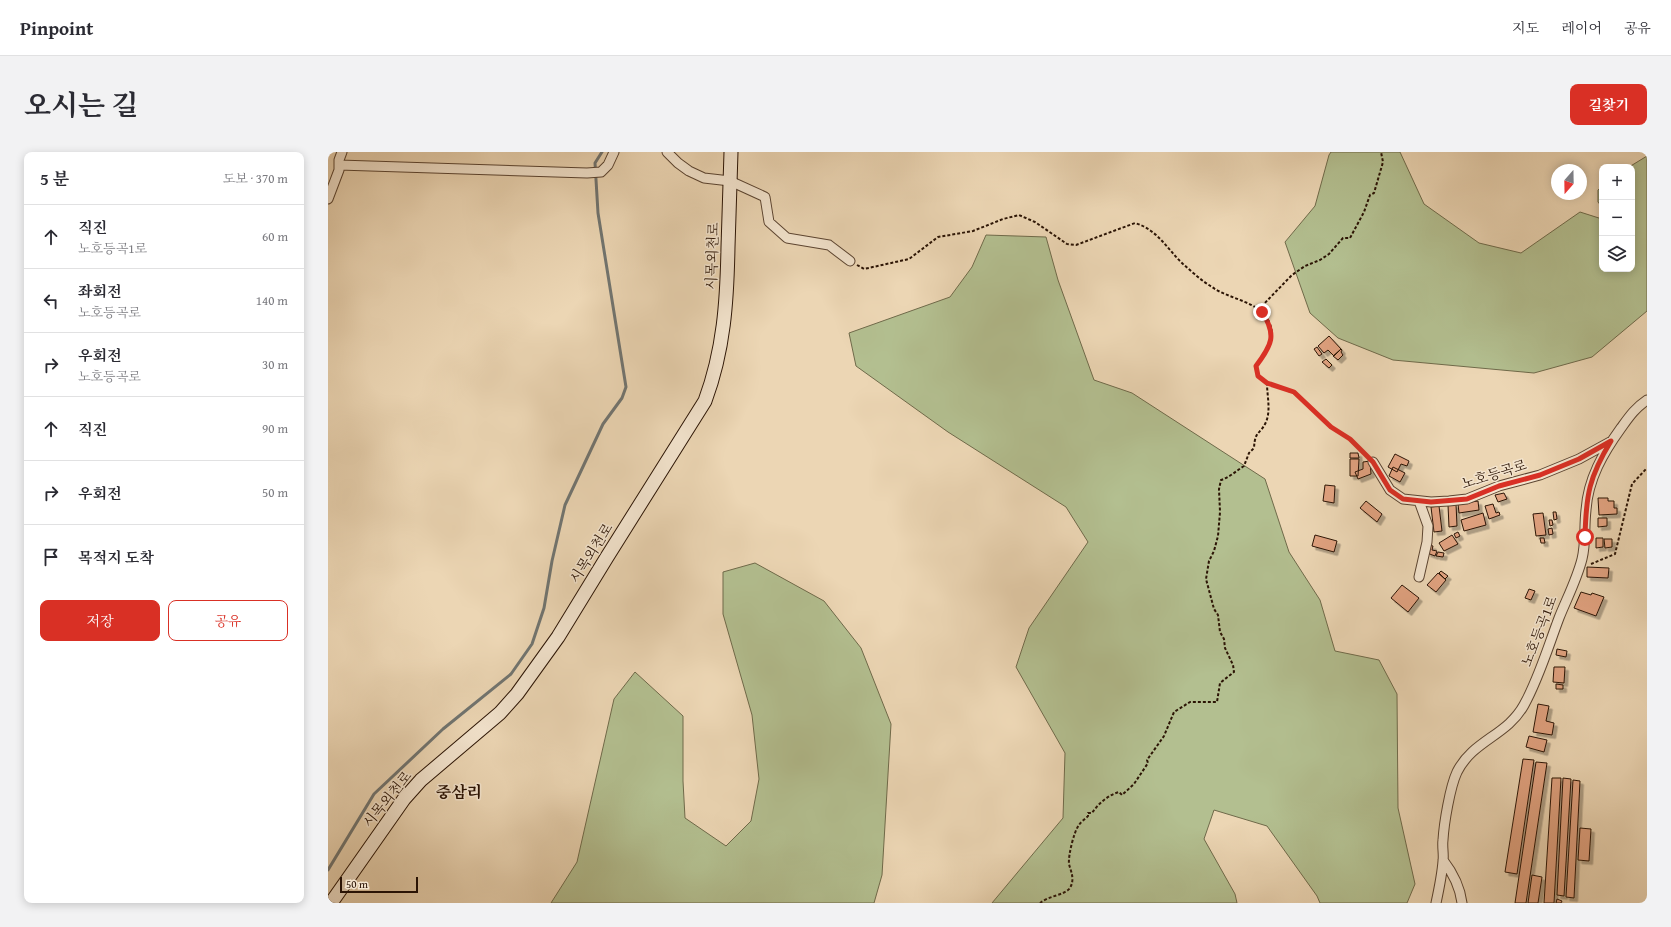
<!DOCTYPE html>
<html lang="ko">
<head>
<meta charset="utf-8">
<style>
	:root { --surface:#fff; --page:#f2f2f3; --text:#2b2b33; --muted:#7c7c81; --line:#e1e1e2; --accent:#d93025 }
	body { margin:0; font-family:"Gentium Book Plus","Noto Serif KR",serif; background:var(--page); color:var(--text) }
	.controls { position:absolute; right:12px; top:12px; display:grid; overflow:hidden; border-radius:8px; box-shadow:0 2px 10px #0003 }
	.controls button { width:36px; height:36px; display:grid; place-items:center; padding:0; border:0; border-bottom:1px solid var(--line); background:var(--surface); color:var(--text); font:20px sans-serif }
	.compass { position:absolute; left:1223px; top:12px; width:36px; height:36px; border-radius:50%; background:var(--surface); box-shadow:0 2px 10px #0003; rotate:200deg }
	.scale { position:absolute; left:12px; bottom:10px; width:78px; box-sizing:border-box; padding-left:4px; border:2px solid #2b1405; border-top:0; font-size:11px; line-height:14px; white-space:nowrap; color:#2b1405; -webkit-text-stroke:3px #f3e4ce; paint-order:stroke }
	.stop { position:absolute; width:12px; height:12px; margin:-9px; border:3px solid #d93025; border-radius:50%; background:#fff }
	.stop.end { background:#d93025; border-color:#fff; box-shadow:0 1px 4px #0008 }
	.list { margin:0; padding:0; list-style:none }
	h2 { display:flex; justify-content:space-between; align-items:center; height:52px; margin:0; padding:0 16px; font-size:17px }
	h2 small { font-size:13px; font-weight:400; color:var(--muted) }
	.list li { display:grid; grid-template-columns:26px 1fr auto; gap:12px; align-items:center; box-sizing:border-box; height:64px; padding:0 16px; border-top:1px solid var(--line) }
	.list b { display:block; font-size:15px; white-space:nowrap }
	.list p { margin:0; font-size:13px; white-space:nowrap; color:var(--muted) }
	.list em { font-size:13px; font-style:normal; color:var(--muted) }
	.actions { display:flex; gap:8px; padding:12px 16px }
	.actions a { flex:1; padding:9px 0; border:1px solid var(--accent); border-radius:8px; text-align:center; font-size:14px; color:var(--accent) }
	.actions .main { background:var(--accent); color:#fff }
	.icon { flex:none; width:22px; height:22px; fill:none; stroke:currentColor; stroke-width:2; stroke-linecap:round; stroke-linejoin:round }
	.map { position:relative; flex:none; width:1319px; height:751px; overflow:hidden; border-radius:8px }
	header { display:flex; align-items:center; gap:24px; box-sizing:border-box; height:56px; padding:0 20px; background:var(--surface); border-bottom:1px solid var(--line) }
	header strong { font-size:19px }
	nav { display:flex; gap:22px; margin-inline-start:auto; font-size:14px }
	.intro { display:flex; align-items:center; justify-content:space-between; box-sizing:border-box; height:96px; padding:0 24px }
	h1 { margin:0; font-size:28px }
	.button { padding:10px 18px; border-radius:8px; background:var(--accent); color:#fff; font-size:14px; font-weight:700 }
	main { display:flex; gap:24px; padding:0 24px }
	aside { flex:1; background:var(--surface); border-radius:8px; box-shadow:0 2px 10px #0003 }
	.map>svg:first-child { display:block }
</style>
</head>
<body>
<header>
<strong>Pinpoint</strong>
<nav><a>지도</a><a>레이어</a><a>공유</a></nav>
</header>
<div class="intro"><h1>오시는 길</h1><a class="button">길찾기</a></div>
<main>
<aside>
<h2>5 분<small>도보 · 370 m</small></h2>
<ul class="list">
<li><svg class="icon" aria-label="ahead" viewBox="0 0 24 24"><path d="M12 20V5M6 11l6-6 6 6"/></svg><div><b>직진</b><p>노호등곡1로</p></div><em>60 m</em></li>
<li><svg class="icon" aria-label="left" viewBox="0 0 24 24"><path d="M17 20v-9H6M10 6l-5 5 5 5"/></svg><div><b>좌회전</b><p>노호등곡로</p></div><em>140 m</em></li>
<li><svg class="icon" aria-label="right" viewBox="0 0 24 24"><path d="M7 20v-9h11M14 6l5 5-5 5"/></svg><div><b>우회전</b><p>노호등곡로</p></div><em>30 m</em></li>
<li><svg class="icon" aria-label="ahead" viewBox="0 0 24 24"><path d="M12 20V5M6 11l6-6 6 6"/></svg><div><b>직진</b></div><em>90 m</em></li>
<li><svg class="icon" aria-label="right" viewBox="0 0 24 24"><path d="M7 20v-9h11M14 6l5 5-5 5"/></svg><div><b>우회전</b></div><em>50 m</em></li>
<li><svg class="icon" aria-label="arrive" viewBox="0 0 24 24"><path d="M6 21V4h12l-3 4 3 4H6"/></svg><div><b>목적지 도착</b></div></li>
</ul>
<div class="actions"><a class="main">저장</a><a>공유</a></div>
</aside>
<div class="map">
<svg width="1319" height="751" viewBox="0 0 1319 751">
	<defs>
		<filter id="shadow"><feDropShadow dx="3.5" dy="3.5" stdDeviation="0" flood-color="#0004"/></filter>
	</defs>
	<rect width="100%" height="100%" fill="#ecd6b4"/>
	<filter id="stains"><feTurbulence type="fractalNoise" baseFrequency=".005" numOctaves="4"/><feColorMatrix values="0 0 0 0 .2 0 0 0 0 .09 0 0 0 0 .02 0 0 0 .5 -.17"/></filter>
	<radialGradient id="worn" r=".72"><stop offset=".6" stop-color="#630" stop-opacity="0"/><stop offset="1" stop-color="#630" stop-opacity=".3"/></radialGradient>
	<!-- green -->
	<path fill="#b3bf90" stroke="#6f6a4a" d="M1003 0H1072L1096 52 1151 91 1193 101 1252 60 1274 67V117H1304V15H1301L1319 4V159L1264 205 1206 221 1065 208 1010 186 982 161 957 90 987 54 1001 3Z
		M1274 34V55L1270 50V38Z
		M658 83 718 85 730 128 766 228 804 241 937 327 961 400 992 448 1007 499 1051 508 1069 542 1070 656 1087 732 1079 751H992L989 744 939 674 886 658 876 687 907 742 909 751H664L735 666 737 601 688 515 701 476 760 390 738 355 620 280 528 214 521 181 622 145 644 115Z
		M427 411 496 449 533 496 563 572 554 723 546 751H223L249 710 286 547 307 520 355 564V629L357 666 398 694 423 669 431 627 424 563 395 462V420Z"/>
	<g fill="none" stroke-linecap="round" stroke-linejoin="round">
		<!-- stream -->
		<path stroke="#717571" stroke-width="3" d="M0 718 46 642 115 577 183 522 204 492 216 456 224 409 237 353 275 272 294 246 298 235 270 61 267 11 274 0"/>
	</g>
	<!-- building -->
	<path fill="#e1a280" stroke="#2b1405" filter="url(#shadow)" d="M1001 184 1013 197 1006 204 1000 198 996 201 990 194Z
		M989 195 994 202 991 204 986 197Z
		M1013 197 1014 198 1013 200 1015 203 1010 208 1005 204Z
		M998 207 1004 213 1001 216 994 210Z
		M1022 301H1030L1031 306H1022Z
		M1067 302 1081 309 1079 314 1073 312 1069 320 1060 315Z
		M1022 307H1031L1030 324H1022Z
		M1042 309 1043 322 1030 327 1027 320 1035 317V310Z
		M1065 315 1077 321 1072 330 1061 324Z
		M997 333 1007 334 1006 351 995 349Z
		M1176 341 1179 347 1170 350 1167 343Z
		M1270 346H1280V349H1286V356H1289V362L1271 363Z
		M1038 349 1054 362 1049 370 1032 356Z
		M1150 349 1151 358 1131 361 1130 352Z
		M1128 352 1129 374 1121 375 1120 353Z
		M1165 352 1168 361 1171 360 1172 363 1161 367 1157 354Z
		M1111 354 1114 379 1106 380 1103 355Z
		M1225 360H1228L1229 367 1226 368Z
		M1155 361 1158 373 1136 379 1133 368Z
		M1215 361 1218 383 1208 384 1205 362Z
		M1270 366H1279V374L1270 375Z
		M1221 368H1224L1225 373 1222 374Z
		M1224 376 1225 382 1221 383 1220 377Z
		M1130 380 1132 384 1128 386 1126 382Z
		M987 383 1009 389 1006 400 984 394Z
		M1124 383 1130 392 1116 399 1111 391Z
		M1212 386H1216L1217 391H1213Z
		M1268 386H1275V395L1268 396Z
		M1276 387H1284V395L1277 396Z
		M1101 393 1105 394 1104 398 1109 399 1107 404 1099 401Z
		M1110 400 1116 401 1115 405 1108 404Z
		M1259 415 1281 416 1280 426 1259 425Z
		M1113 419 1120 424 1117 427 1111 421Z
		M1110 421 1118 428 1108 440 1099 433Z
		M1074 433 1091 446 1080 460 1063 446Z
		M1201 437 1207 439 1203 448 1197 446Z
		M1253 440 1263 443 1264 441 1276 445 1268 464 1246 456Z
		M1229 497 1239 499 1238 505 1228 503Z
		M1226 515H1237L1236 531 1225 530Z
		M1228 532 1235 533V537H1228Z
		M1210 552 1221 554 1218 569 1226 571 1224 583 1205 580Z
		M1201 584 1219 588 1216 600 1198 595Z
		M1195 607 1206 608 1189 722 1177 720Z
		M1208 610 1219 611 1198 751H1187Z
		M1224 626H1233L1226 751H1216Z
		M1235 626 1243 627 1236 744 1229 743Z
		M1245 628 1252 629 1246 746 1238 745Z
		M1252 676 1263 677 1261 709 1250 708Z
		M1204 723 1214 725 1210 751H1200Z
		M1229 747 1234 749 1233 751H1228Z"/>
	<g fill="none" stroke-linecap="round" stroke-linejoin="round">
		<!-- street casing -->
		<g stroke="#5b4431" stroke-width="11">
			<path id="street" d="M339 0 350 11 361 19 376 26 402 29 437 45 441 70 459 86 501 93 522 109
				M11 13 259 21 273 20 280 13 286 0
				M0 47 11 18V8L14 0
				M1045 310 1062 338 1075 347 1103 350 1121 349 1139 347 1171 334 1212 323 1251 307 1282 290
				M1091 425 1099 390 1100 374 1091 349
				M1115 708C1125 721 1132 735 1134 751
				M1108 751C1111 737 1114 723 1115 709 1116 702 1114 695 1115 688 1116 671 1122 635 1129 620 1145 588 1179 584 1196 553 1211 526 1220 495 1231 466 1239 446 1249 427 1254 407 1258 391 1256 375 1258 358 1260 327 1275 301 1293 276 1301 265 1307 256 1319 248"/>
		</g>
		<!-- secondary casing -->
		<g stroke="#2b1405" stroke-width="15">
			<path id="secondary" d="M3 751 76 647 93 628 172 561 189 542 230 485 279 405 377 249C396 198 399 149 400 95 401 63 402 32 403 0"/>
		</g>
		<!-- path -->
		<path stroke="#2b1405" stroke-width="2" stroke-dasharray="3 2" stroke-linecap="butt" d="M529 113 536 117 581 107 610 85 645 79 675 67 691 63 707 70 739 92 748 93 807 71C830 78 839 97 855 112 864 120 874 129 884 135 902 148 933 149 942 172 948 188 937 203 928 214L930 224 939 231 966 241 1003 275 1021 287 1039 303
			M930 158 964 123 977 114 992 108 1001 102 1015 86H1022L1036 60 1042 43 1046 41 1055 10 1053 0
			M1263 412 1287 402 1304 332 1319 316
			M712 751C720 744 737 743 742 736 747 727 743 720 741 712 740 704 746 679 751 673 753 670 757 667 760 664V661H764C770 652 780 643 791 640L794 643 806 632 820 611 819 608 836 584 846 560 862 550H889L892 531 906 520 905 513 897 496 896 487 892 480 890 463 886 457 878 427 881 409 886 399 890 384 892 360 891 337 893 328C902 325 908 319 916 314L921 301 926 296C927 278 932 283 938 270 943 258 939 244 939 231"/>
		<!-- street -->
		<use href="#street" stroke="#f3e4ce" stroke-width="9"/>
		<!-- secondary -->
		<use href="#secondary" stroke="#f3e4ce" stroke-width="13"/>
	</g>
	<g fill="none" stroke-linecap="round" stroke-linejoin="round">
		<!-- route -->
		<path stroke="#d93025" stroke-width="5" d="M934 160C949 183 944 193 928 214L930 224 939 231 966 240 1003 275 1022 287 1045 310 1062 338 1075 347 1103 350 1139 347 1171 334 1212 323 1251 307 1283 289C1261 325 1258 343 1257 385"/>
	</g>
	<g text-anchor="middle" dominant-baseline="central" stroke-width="3" stroke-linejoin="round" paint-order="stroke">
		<!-- street labels -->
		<g font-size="14" fill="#2b1405" stroke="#f3e4ce">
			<text transform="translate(384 104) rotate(-88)">시목외천로</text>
			<text transform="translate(1166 322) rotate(-17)">노호등곡로</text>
			<text transform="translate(263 401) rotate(-58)">시목외천로</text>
			<text transform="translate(1211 479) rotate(-69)">노호등곡1로</text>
			<text transform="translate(59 647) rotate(-51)">시목외천로</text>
		</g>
		<!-- quarter labels -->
		<g font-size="16" font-weight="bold" fill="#2b1405" stroke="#f3e4ce">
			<text x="131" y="640">중삼리</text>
		</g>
	</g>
	<rect width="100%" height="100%" filter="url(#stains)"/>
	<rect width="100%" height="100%" fill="url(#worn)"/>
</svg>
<div class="controls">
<button>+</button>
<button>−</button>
<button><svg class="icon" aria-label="layers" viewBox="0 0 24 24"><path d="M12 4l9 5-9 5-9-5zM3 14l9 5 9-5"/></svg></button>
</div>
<svg class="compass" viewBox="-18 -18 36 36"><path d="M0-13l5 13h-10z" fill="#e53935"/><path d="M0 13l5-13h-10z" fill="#7c7c81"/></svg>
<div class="scale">50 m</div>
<div class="stop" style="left:1257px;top:385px"></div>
<div class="stop end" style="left:934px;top:160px"></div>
</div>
</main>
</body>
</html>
